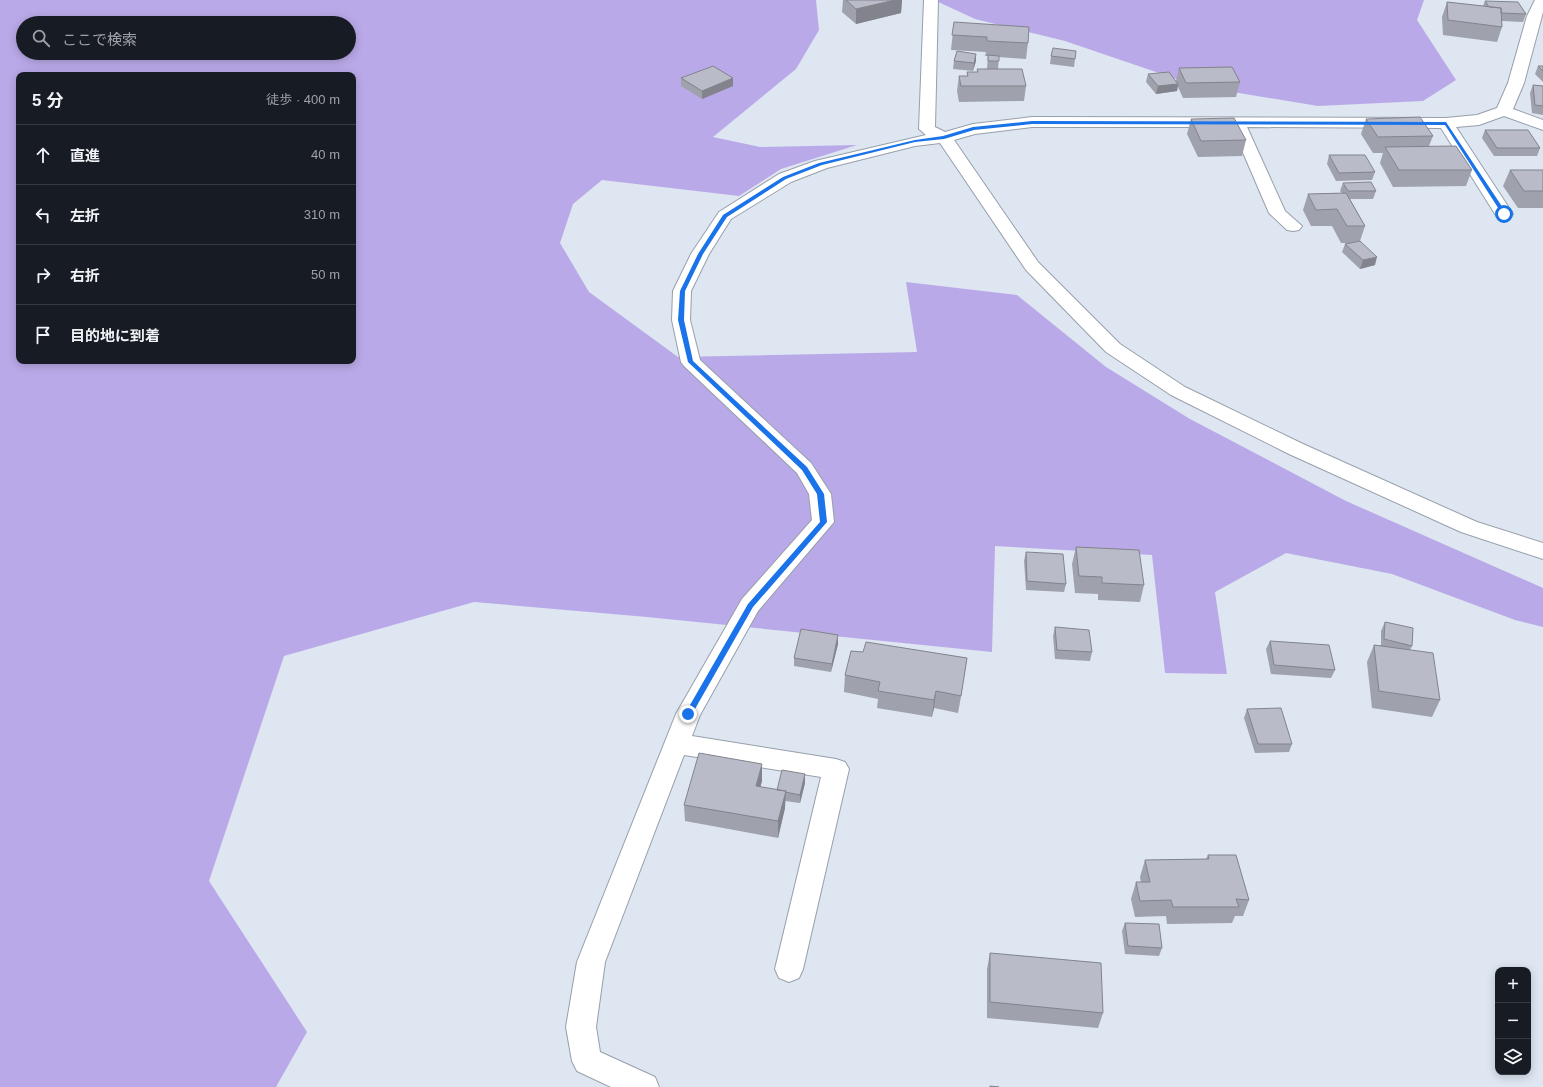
<!DOCTYPE html>
<html lang="ja">
<head>
<meta charset="utf-8">
<style>
	:root { --surface:#171b24; --page:#242831; --text:#f1f3f6; --muted:#9ea1a6; --line:#363941 }
	body { margin:0; font-family:Arial,"Noto Sans JP",sans-serif; background:var(--page); color:var(--text) }
	.controls { position:absolute; right:12px; bottom:12px; display:grid; overflow:hidden; border-radius:8px; box-shadow:0 2px 10px #0003 }
	.controls button { width:36px; height:36px; display:grid; place-items:center; padding:0; border:0; border-bottom:1px solid var(--line); background:var(--surface); color:var(--text); font:20px sans-serif }
	.stop { position:absolute; width:12px; height:12px; margin:-9px; border:3px solid #1a73e8; border-radius:50%; background:#fff }
	.stop.end { background:#1a73e8; border-color:#fff; box-shadow:0 1px 4px #0008 }
	.list { margin:0; padding:0; list-style:none }
	h2 { display:flex; justify-content:space-between; align-items:center; height:52px; margin:0; padding:0 16px; font-size:17px }
	h2 small { font-size:13px; font-weight:400; color:var(--muted) }
	.list li { display:grid; grid-template-columns:26px 1fr auto; gap:12px; align-items:center; box-sizing:border-box; height:60px; padding:0 16px; border-top:1px solid var(--line) }
	.list b { display:block; font-size:15px; white-space:nowrap }
	.list em { font-size:13px; font-style:normal; color:var(--muted) }
	.icon { flex:none; width:22px; height:22px; fill:none; stroke:currentColor; stroke-width:2; stroke-linecap:round; stroke-linejoin:round }
	.map { position:relative; flex:none; width:1543px; height:1087px; overflow:hidden }
	.search { position:absolute; background:var(--surface); box-shadow:0 2px 10px #0003; left:16px; top:16px; width:340px; height:44px; display:flex; align-items:center; gap:10px; box-sizing:border-box; padding:0 14px; border-radius:22px; color:var(--muted); font-size:15px }
	.panel { position:absolute; background:var(--surface); box-shadow:0 2px 10px #0003; left:16px; top:72px; width:340px; height:292px; border-radius:8px }
	.map>svg:first-child { display:block }
</style>
</head>
<body>
<div class="map">
<svg width="1543" height="1087" viewBox="0 0 1543 1087">
	<rect width="100%" height="100%" fill="#dde6f1"/>
	<!-- forest -->
	<path fill="#baa9e8" fill-rule="evenodd" d="M0 0H816L819 30 796 69 713 137 760 147 857 145 781 169 739 196 602 180 573 204 560 243 589 292 678 357 917 352 906 282 1017 295 1106 367 1190 419 1346 501 1543 588V627L1515 620 1392 574 1286 553 1215 592 1227 674 1165 673 1152 555 995 546 992 652 647 617 474 602 284 656 209 881 307 1032 276 1087H0ZM23 23H349V53H23ZM19 75H353V361H19Z
		M934 0H1424L1417 20 1456 80 1423 101 1318 106 1197 86 1065 41 975 19Z"/>
	<g fill="none" stroke-linecap="round" stroke-linejoin="round">
		<!-- street casing -->
		<g stroke="#979faa" stroke-width="2">
			<path id="street" d="M924 0H938L935 127 945 132 973 124 1032 117 1446 118 1477 115 1497 108 1508 83 1527 16 1535 0H1543V12L1524 83 1513 109 1543 120V130L1504 116 1479 125 1456 127 1513 214 1510 218 1504 219 1498 218 1495 214 1441 128 1247 127 1285 211 1302 226 1299 230 1293 231 1287 230 1269 213 1232 127H1032L975 134 954 140 1038 262 1120 344 1185 387 1303 444 1477 522 1543 543V559L1461 532 1289 454 1171 395 1106 352 1026 270 940 143 915 146 827 168 791 182 731 219 709 254 691 291 690 320 700 360 811 463 831 494 834 522 758 611 700 715 692 736 836 759 845 762 849 769 803 969 799 978 789 982 779 978 775 969 821 777 684 755 605 962 596 1027 600 1052 655 1077 659 1087H611L577 1071 572 1061 566 1027 577 962 676 714 742 599 812 520 809 494 797 473 684 366 681 362 672 320 673 291 691 254 719 212 779 174 815 161 926 135 919 129Z"/>
		</g>
		<!-- street -->
		<use href="#street" fill="#fff" fill-rule="evenodd"/>
	</g>
	<!-- wall -->
	<path fill="#9fa1ac" d="M843 0H902L901 13 856 24 842 12Z
		M1485 1 1526 14 1523 22 1502 21V27L1497 42 1443 35 1442 17 1447 2 1483 6Z
		M954 22 1028 43 1026 59 999 57 998 69H987L988 56H985L986 52 951 50Z
		M1076 51 1074 67 1050 64 1051 56Z
		M976 54V61L973 71 953 69 954 61Z
		M1538 66H1543V82L1535 74Z
		M1179 68 1240 82 1236 97 1183 98 1178 87 1177 91 1156 94 1146 82 1148 74 1176 81Z
		M977 69 1026 86 1024 101 959 102 957 91 959 76H967V72H977Z
		M681 78 733 86 702 99 681 86Z
		M1533 85 1543 86V115L1532 113 1530 93Z
		M1191 119 1246 140 1242 156 1198 157 1187 134Z
		M1366 119 1433 136 1429 146 1472 170 1466 186 1393 187 1380 163 1383 153H1373L1361 134Z
		M1485 130 1540 148 1537 156H1494L1482 138Z
		M1329 155 1375 172 1372 180 1336 181 1327 164Z
		M1510 170H1543V208H1518L1503 186Z
		M1343 183 1376 191 1373 199H1350L1365 226 1360 241 1375 265 1360 269 1342 252 1345 244 1351 243H1341L1332 226H1311L1303 210 1308 194 1342 193 1340 191Z
		M1076 547 1144 585 1140 602 1098 600V594L1075 593 1072 564Z
		M1026 552 1066 584 1064 592 1026 590 1024 561Z
		M1385 622 1412 646 1410 650 1440 700 1432 717 1372 708 1367 662 1374 645H1381V631Z
		M1055 627 1092 652 1090 661 1055 659 1053 636Z
		M1270 641 1335 670 1331 678 1271 674 1266 649Z
		M838 644 831 672 794 666V658Z
		M863 652 967 658 958 713 934 708 932 717 877 708 878 699 844 692 845 675Z
		M1247 709 1292 744 1289 752 1255 753 1244 718Z
		M805 774V783L800 803 785 801V808L778 838 685 821 684 805 762 781 760 787 777 790Z
		M1208 855 1249 900 1243 916H1235L1232 923 1167 924 1166 916 1135 917 1131 899 1136 882H1141L1140 877 1145 860 1206 859Z
		M1125 923 1162 948 1159 956 1125 954 1122 931Z
		M990 953 1103 1013 1098 1028 987 1018V969Z"/>
	<!-- shaded-wall -->
	<path fill="#82838c" d="M895 0H902L901 13 856 24V9Z
		M976 54V61L973 71 974 63Z
		M733 78V86L702 99V91Z
		M1178 84 1177 91 1156 94 1158 86Z
		M1377 257 1375 265 1360 269 1363 260Z
		M838 635V644L831 672 832 664Z
		M967 658 964 675 958 713 961 696Z
		M936 691 934 708 932 717 934 700Z
		M762 764V781L756 803V786Z
		M805 774V783L800 803V795Z
		M786 791 785 808 778 838V821Z"/>
	<!-- building -->
	<path fill="#b9bbc8" stroke="#82838c" d="M846 0H895L856 9Z
		M1485 1 1518 2 1526 14 1501 13V8L1489 7Z
		M1447 2 1501 8 1502 27 1448 20Z
		M954 22 1029 27 1028 43 987 41V37L952 35Z
		M1053 48 1076 51 1075 59 1051 56Z
		M957 51 976 54 974 63 954 61Z
		M988 55 999 56V61H988Z
		M713 66 733 78 702 91 681 78Z
		M1538 66H1543V71Z
		M1232 67 1240 82 1186 83 1179 68Z
		M977 69H1022L1026 86H961L959 76H968L967 72H978Z
		M1169 72 1178 84 1158 86 1148 74Z
		M1533 85 1543 86V106L1535 105Z
		M1420 117 1433 136 1378 137 1366 119Z
		M1234 118 1246 140 1201 141 1191 119Z
		M1485 130H1528L1540 148H1497Z
		M1456 146 1472 170H1399L1385 147Z
		M1329 155H1365L1375 172 1339 173Z
		M1510 170H1543V191H1524Z
		M1371 182 1376 191H1348L1343 183Z
		M1346 193 1365 226H1347L1337 209 1316 210 1308 194Z
		M1360 241 1377 257 1363 260 1345 244Z
		M1076 547 1139 550 1144 585 1102 583V577L1079 576Z
		M1026 552 1063 554 1066 584 1027 581Z
		M1385 622 1413 628 1412 646 1384 639Z
		M1055 627 1089 630 1092 652 1057 650Z
		M801 629 838 635 832 664 794 658Z
		M1270 641 1329 645 1335 670 1274 665Z
		M866 642 967 658 961 696 936 691 934 700 878 691 880 682 845 675 851 651 863 652Z
		M1374 645 1433 653 1440 700 1379 691Z
		M1281 708 1292 744H1258L1247 709Z
		M699 753 762 764 756 786 786 791 778 821 684 805Z
		M782 770 805 774 800 795 785 792 786 791 777 790Z
		M1208 855H1236L1249 900 1236 899 1239 907H1173L1171 900 1140 901 1136 882H1150L1145 860 1209 859Z
		M1125 923 1159 924 1162 948 1128 946Z
		M990 953 1101 963 1103 1013 990 1002Z
		M990 1086 999 1087H990Z"/>
	<!-- route -->
	<path fill="#1a73e8" d="M1032 121 1446 122 1507 214 1504 216 1502 214 1445 125 1032 124 974 130 944 139 915 142 822 165 786 179 727 217 703 254 685 291 684 320 693 361 807 467 824 494 827 522 753 607 691 716H686V712L748 604 820 522 817 494 802 470 688 362 678 320 680 291 698 254 723 215 783 177 819 163 915 140 943 136 973 127Z"/>
</svg>
<div class="controls">
<button>+</button>
<button>−</button>
<button><svg class="icon" aria-label="layers" viewBox="0 0 24 24"><path d="M12 4l9 5-9 5-9-5zM3 14l9 5 9-5"/></svg></button>
</div>
<div class="stop" style="left:1504px;top:214px"></div>
<div class="stop end" style="left:688px;top:714px"></div>
<div class="search"><svg class="icon" aria-label="search" viewBox="0 0 24 24"><circle cx="10" cy="10" r="6"/><path d="M15 15l6 6"/></svg>ここで検索</div>
<section class="panel">
<h2>5 分<small>徒歩 · 400 m</small></h2>
<ul class="list">
<li><svg class="icon" aria-label="ahead" viewBox="0 0 24 24"><path d="M12 20V5M6 11l6-6 6 6"/></svg><div><b>直進</b></div><em>40 m</em></li>
<li><svg class="icon" aria-label="left" viewBox="0 0 24 24"><path d="M17 20v-9H6M10 6l-5 5 5 5"/></svg><div><b>左折</b></div><em>310 m</em></li>
<li><svg class="icon" aria-label="right" viewBox="0 0 24 24"><path d="M7 20v-9h11M14 6l5 5-5 5"/></svg><div><b>右折</b></div><em>50 m</em></li>
<li><svg class="icon" aria-label="arrive" viewBox="0 0 24 24"><path d="M6 21V4h12l-3 4 3 4H6"/></svg><div><b>目的地に到着</b></div></li>
</ul>
</section>
</div>
</body>
</html>
